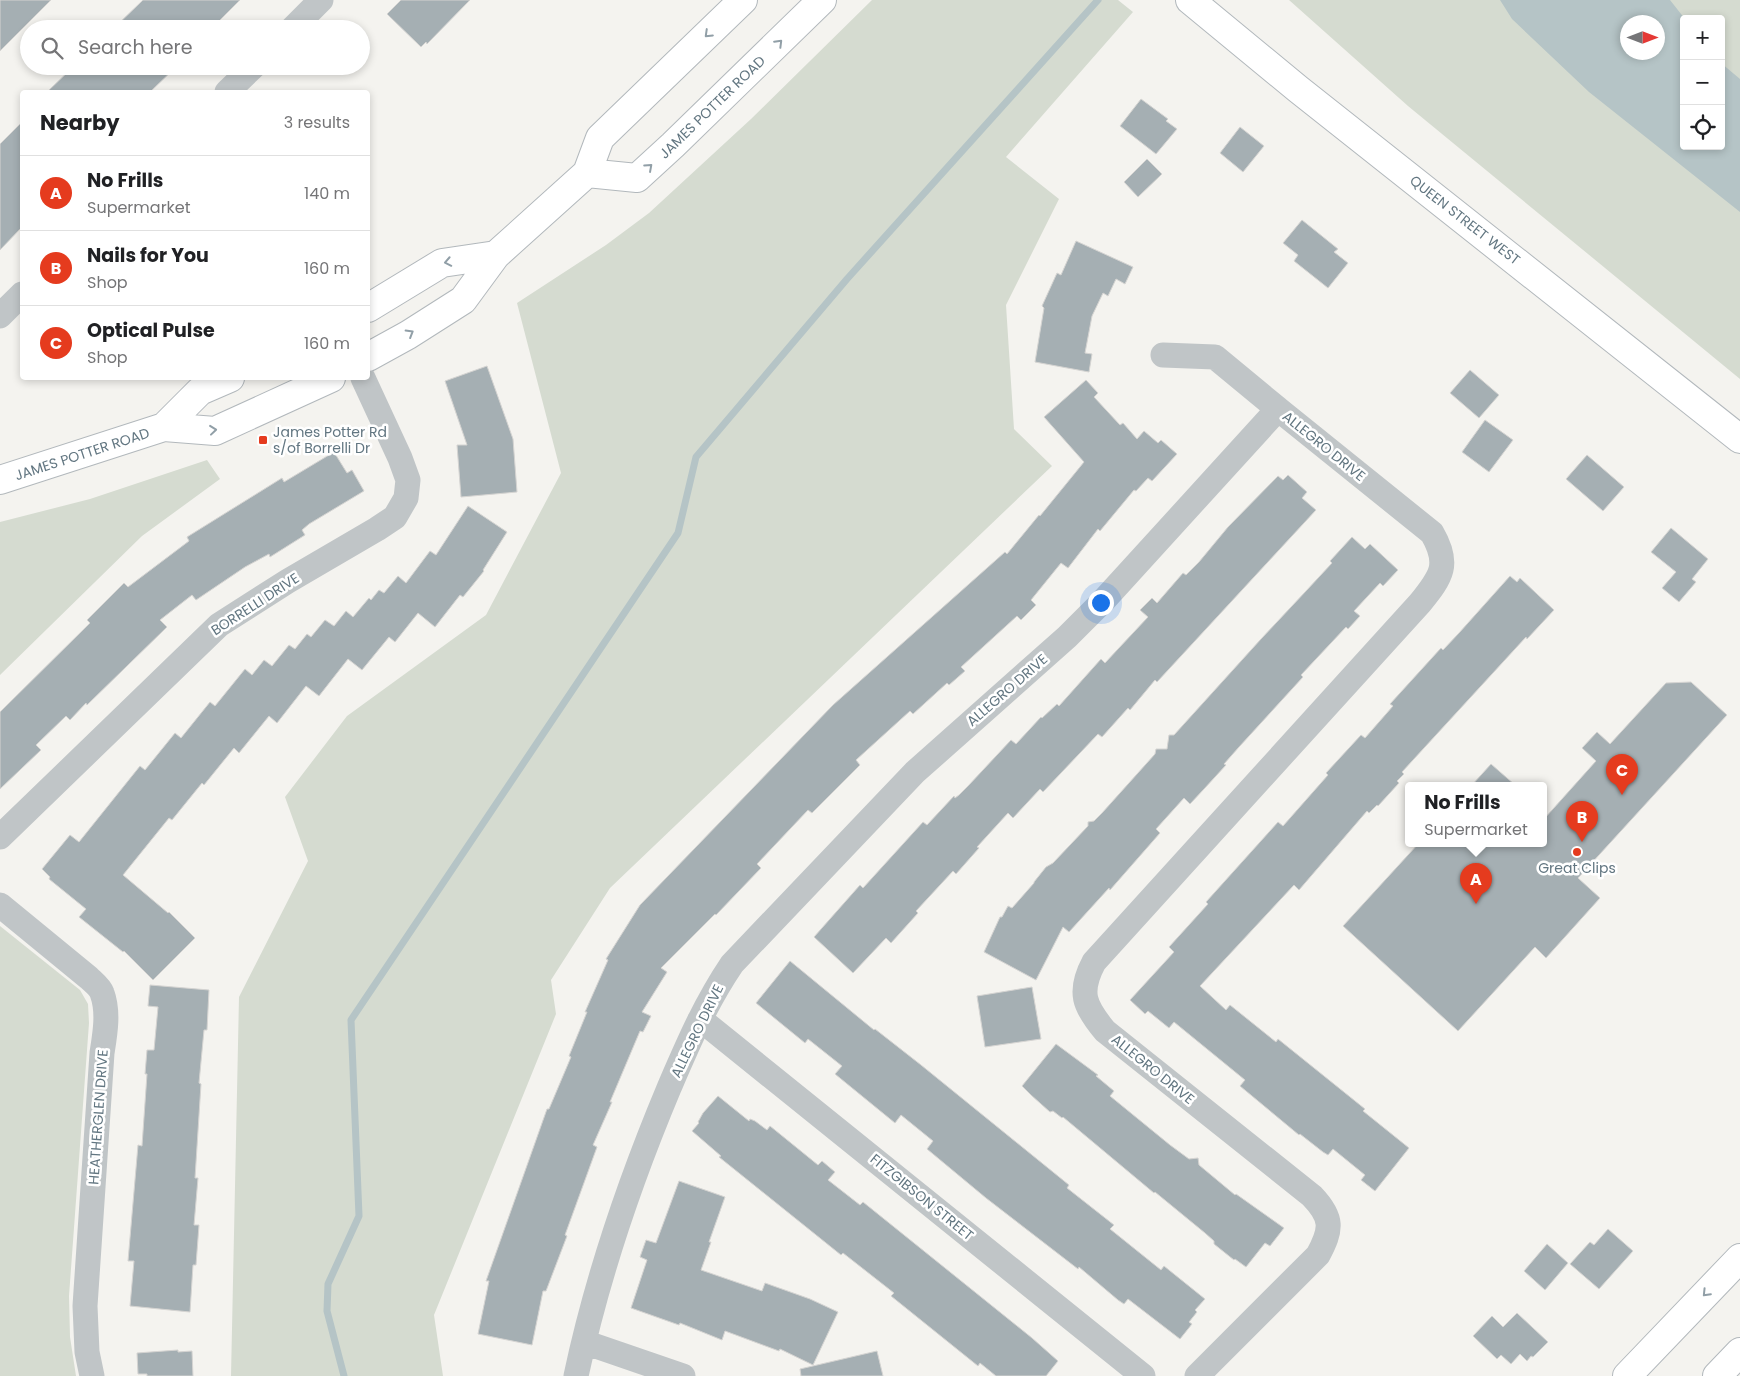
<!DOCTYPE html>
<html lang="en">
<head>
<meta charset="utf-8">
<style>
	:root { --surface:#fff; --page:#f2f2f2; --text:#202124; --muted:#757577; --line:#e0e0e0; --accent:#e53b1e }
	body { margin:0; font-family:Poppins,sans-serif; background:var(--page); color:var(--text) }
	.controls { position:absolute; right:15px; top:15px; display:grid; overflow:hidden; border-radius:5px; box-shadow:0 2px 8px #0003 }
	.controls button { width:45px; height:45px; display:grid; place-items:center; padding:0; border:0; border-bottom:1px solid var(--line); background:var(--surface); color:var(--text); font:25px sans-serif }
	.compass { position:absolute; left:1620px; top:15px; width:45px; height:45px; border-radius:50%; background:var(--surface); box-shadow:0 2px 8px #0003; rotate:90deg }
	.you { position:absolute; left:1100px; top:602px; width:18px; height:18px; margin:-12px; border:4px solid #fff; border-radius:50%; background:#1a73e8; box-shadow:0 0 0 8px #1a73e833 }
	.badge { display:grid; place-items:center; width:32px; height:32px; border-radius:50%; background:var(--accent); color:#fff; font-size:16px; font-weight:700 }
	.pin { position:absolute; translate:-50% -41px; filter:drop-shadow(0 1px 2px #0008) }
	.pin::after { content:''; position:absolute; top:26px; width:18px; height:15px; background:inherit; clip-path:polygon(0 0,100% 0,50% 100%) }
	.popup { position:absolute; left:1405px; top:782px; width:142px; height:65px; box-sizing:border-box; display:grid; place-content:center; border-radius:5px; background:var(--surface); filter:drop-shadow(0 1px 4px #0005); font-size:16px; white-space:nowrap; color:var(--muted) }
	.popup b { font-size:19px; color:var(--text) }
	.popup::after { content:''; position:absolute; left:50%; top:100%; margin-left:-10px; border:10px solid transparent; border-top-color:var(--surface) }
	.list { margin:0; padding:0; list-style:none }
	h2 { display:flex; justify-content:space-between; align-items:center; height:65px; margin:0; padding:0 20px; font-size:21px }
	h2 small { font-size:16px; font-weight:400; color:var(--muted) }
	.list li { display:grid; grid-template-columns:32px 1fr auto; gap:15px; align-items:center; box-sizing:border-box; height:75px; padding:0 20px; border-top:1px solid var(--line) }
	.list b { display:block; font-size:19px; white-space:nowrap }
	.list p { margin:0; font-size:16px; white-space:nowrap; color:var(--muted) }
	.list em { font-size:16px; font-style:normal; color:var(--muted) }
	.icon { flex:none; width:28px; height:28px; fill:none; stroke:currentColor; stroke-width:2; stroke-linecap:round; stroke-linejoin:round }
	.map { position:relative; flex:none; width:1740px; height:1376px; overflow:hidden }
	.search { position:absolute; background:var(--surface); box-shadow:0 2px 8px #0003; left:20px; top:20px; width:350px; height:55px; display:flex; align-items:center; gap:12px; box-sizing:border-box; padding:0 18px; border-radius:28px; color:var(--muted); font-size:19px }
	.panel { position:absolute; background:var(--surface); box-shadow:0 2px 8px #0003; left:20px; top:90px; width:350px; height:290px; border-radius:5px }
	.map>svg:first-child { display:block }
</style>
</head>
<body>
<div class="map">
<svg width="1740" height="1376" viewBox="0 0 1740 1376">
	<rect width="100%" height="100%" fill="#f4f3ef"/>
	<!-- green -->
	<path fill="#d5dbd0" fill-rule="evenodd" d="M872 0H1118L1133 12 1006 157 1059 199 1006 305 1014 429 1052 466 610 888 551 980 556 1014 434 1315 443 1376H231L239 997 308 861 285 797 347 716 486 615 561 473 517 303 606 245 649 213 751 119Z
		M1289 0H1740V379L1408 106ZM1684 19H1721V146H1684ZM1628 22H1658V52H1628Z
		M207 460 220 479 142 536 0 675V522L90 499Z
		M0 926 80 990 88 1004 89 1023 69 1296 70 1337 76 1376H0Z"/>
	<!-- water -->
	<path fill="#b5c4c6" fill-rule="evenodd" d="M1500 0H1670L1685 19 1684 146H1721V63L1740 79V212L1589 92 1512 19ZM1628 22H1658V52H1628Z"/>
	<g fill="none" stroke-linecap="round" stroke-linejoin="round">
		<!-- stream -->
		<path stroke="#b5c4c6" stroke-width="7" d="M344 1376 327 1311 328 1284 359 1216 351 1020 678 533 696 457 847 279 1098 0"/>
	</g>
	<!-- building -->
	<path fill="#a5afb3" stroke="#d5d4d2" d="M0 0H51L0 51Z
		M143 0H240L211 29H113Z
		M401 0H470L427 44 426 42 421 47 387 14Z
		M74 66H177L150 92H47Z
		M1141 99 1168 119 1166 121 1177 129 1156 154 1120 126Z
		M22 122V227L0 250V144Z
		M1240 127 1264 146 1243 172 1220 153Z
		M1147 159 1162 174 1138 197 1124 182Z
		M1302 220 1338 249 1334 252 1348 263 1328 288 1294 261 1298 255 1283 243Z
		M1076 241 1133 267 1125 284 1116 279 1108 296 1103 293 1092 316 1085 353 1092 354 1089 372 1035 362 1044 308 1042 306 1057 273 1061 275Z
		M487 366 513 439 517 492 461 497 457 445H467L445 381Z
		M1470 370 1499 395 1479 418 1450 393Z
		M1086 380 1098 393 1094 397 1120 425 1123 423 1137 439 1144 431 1158 443 1161 440 1177 454 1152 481 1148 478 1136 491 1134 490 1100 531 1098 529 1068 568 1061 563 1031 600 1036 605 1021 620 1017 616 961 667 965 671 949 685 947 683 913 714 910 711 856 760 860 765 812 813 808 810 757 864 761 868 716 915 715 914 661 968 667 972 642 1012 651 1016 643 1032 640 1031 610 1102H612L593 1145 597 1147 565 1235 567 1236 546 1291H543L532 1345 478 1334 489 1281H486L547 1109H549L571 1057 569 1056 587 1012H585L608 960 606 959 640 905 833 705 1005 552 1007 554 1039 515 1040 516 1084 462 1044 417Z
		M1485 420 1513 440 1489 472 1462 452Z
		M334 452 347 473 352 470 364 491 309 524 302 530 305 535 270 557 269 554 245 567 196 600 192 595 160 620 167 627 87 705 86 703 70 720 66 716 36 745 41 750 0 789V712L90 623 87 620 124 583 128 587 189 541 187 537 282 478 284 482Z
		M1587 455 1624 487 1603 511 1566 479Z
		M1288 475 1307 492 1302 498 1316 510 1157 682 1155 680 1130 710 1128 708 1102 737 1098 734 1043 792 1040 789 1013 818 1008 813 977 847 979 848 956 874 953 871 916 911 918 913 891 943 886 938 853 973 814 937 860 885 863 888 923 822 927 825 954 796 955 798 959 795 968 786 1011 740 1016 744 1041 717 1042 718 1057 704 1059 706 1101 659 1105 663 1118 649 1148 617 1140 610 1152 598 1157 603 1183 573 1186 575 1199 562 1228 527 1278 476 1283 480Z
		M468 506 507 532 483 570 484 571 463 597 460 595 435 627 418 613 395 642 389 637 362 670 348 659 319 696 306 686 277 723 269 716 239 753 234 748 204 785 202 783 172 820 169 818 123 875 168 913 169 912 195 938 153 980 124 951 123 952 79 917 86 909 49 879 50 877 42 869 70 835 79 842 140 766 145 770 175 733 181 738 210 702 215 706 245 669 252 675 264 660 272 666 289 645 295 649 307 634 311 637 325 620 334 626 346 611 353 617 369 598 371 600 379 590 384 593 398 576 406 583 430 551 436 555Z
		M1671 528 1708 559 1692 579 1696 582 1679 602 1662 588 1676 572 1651 552Z
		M1352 537 1365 549 1370 544 1398 570 1383 586 1380 583 1354 611 1360 616 1348 629 1346 627 1301 675 1303 677 1239 747 1224 764 1226 765 1204 789 1190 804 1184 798 1156 829 1160 833 1110 890 1109 888 1069 932 1063 927 1036 980 984 952 1000 917H1002L1008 906 1012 908 1034 883V882L1046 867 1053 863 1088 826V822L1094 821 1102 813 1155 754 1156 749H1167L1169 735H1174L1261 639 1306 591 1332 563 1330 561Z
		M1510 576 1517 582 1520 578 1554 610 1527 639 1526 637 1402 772 1404 774 1397 781 1399 783 1378 806 1377 805 1369 813 1367 811 1299 890 1294 885 1200 986 1226 1010 1230 1005 1276 1042 1278 1039 1365 1109 1363 1111 1409 1148 1375 1191 1361 1180 1365 1175 1333 1149 1328 1155 1323 1152 1300 1134 1299 1135 1240 1086 1245 1080 1174 1022 1169 1028 1148 1011 1145 1014 1130 1000 1174 952 1169 947 1208 904 1206 902 1278 822 1283 826 1328 775 1326 773 1361 735 1365 738 1393 706 1390 704 1441 648 1443 650 1459 633Z
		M1691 682 1727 715 1578 878 1600 898 1546 958 1535 947 1458 1031 1343 926 1419 843H1544V819L1596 761 1582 748 1597 732 1610 744 1666 683Z
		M1491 764 1515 785H1472Z
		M790 961 874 1030 875 1029 921 1065 1069 1185 1067 1188 1114 1225 1110 1229 1161 1270 1164 1266 1205 1299 1195 1310 1197 1312 1189 1322 1192 1324 1180 1339 1128 1299 1124 1304 1118 1300 1079 1267 1078 1269 986 1198 927 1149 933 1141 901 1115 895 1123 835 1074 842 1066 808 1039 805 1043 756 1003Z
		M150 985 209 990 207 1030H204L199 1083 201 1084 195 1178H198L194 1225H199L196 1265H193L190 1312 130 1306 134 1261H128L138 1145 142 1146 147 1074H145L147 1050H154L158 1007 148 1006Z
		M1032 987 1041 1039 985 1047 977 996Z
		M1056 1044 1098 1075 1096 1076 1114 1091 1110 1096 1170 1145 1189 1159 1198 1158 1199 1165 1235 1195 1236 1194 1284 1228 1270 1246 1265 1243 1246 1267 1235 1259 1234 1260 1214 1244V1241L1205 1233 1155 1192 1154 1193 1063 1117 1062 1118 1053 1111 1050 1112 1031 1095 1022 1086Z
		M718 1096 749 1121 750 1119 755 1121 767 1130 770 1126 818 1165 822 1161 835 1172 828 1180 860 1205 863 1202 1032 1338 1058 1361 1046 1376H996L980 1363 978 1366 891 1296 894 1293 843 1253 841 1255 719 1157 721 1156 692 1131 699 1123 698 1122 703 1113Z
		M679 1181 725 1197 709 1242H711L701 1270 762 1291 765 1283 810 1299 838 1312 813 1365 780 1349 779 1351 725 1331 722 1340 680 1323 679 1325 631 1308 647 1260 640 1257 646 1240 656 1243Z
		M1608 1229 1633 1251 1599 1289 1570 1264 1590 1242 1594 1245Z
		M1547 1244 1568 1263 1545 1290 1524 1271Z
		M1517 1313 1548 1342 1533 1357 1531 1356 1527 1361 1520 1354 1511 1364 1501 1355 1497 1359 1473 1336 1492 1316 1503 1327Z
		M178 1350V1352L192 1351 193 1376H147V1374H138L137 1353Z
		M877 1351 883 1376H801L800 1369Z"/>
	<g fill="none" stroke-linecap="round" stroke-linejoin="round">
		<!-- secondary casing -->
		<g stroke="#b2b8bc" stroke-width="30">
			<path id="secondary" d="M1190 0 1298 89 1740 439
				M587 173 637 178 673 145 822 0
				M368 308 442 263 496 255
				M368 357 408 335 463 300 496 255 587 173 600 138 743 0
				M164 427 200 391 230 378
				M0 480 164 427 215 431 331 378
				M1627 1376 1740 1258
				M1717 1376 1740 1352"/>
		</g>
		<!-- street -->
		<path stroke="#c0c5c7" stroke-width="25" d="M292 29 321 0
			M227 92 254 66
			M0 316 22 294
			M1163 355 1215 357 1278 409
			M0 837 219 625 288 581 377 529 395 517 406 498 408 480 400 458 363 378
			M0 905 89 978C93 982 100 987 102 993 109 1012 105 1034 102 1053L85 1306 87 1352 92 1376
			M700 1019 1143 1376
			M584 1342 683 1376
			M576 1376C597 1277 630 1181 669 1088 688 1044 705 1004 732 964L915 772 1067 637 1104 600 1278 409 1432 533C1450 564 1442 576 1420 603L1094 962C1078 992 1084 1006 1105 1031L1312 1196C1333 1218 1332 1229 1318 1255L1197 1376"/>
		<!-- secondary -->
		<use href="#secondary" stroke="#fff" stroke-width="28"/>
	</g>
	<!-- one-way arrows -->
	<defs><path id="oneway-chevron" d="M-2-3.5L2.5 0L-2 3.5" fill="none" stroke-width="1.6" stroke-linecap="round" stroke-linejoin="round" transform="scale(1.25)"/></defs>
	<g stroke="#919fa7">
		<use href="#oneway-chevron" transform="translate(708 34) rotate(136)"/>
		<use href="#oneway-chevron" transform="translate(779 43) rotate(-45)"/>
		<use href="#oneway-chevron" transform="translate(649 167) rotate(-42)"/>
		<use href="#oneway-chevron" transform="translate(448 262) rotate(169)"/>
		<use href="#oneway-chevron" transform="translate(410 333) rotate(-31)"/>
		<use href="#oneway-chevron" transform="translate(213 430) rotate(-6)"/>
		<use href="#oneway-chevron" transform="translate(1706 1293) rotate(134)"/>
	</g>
	<!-- markers -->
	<g fill="#e53b1e" stroke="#fff" stroke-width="2">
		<rect x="258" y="435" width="10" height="10" rx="2.5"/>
		<circle cx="1577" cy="852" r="5"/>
	</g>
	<g text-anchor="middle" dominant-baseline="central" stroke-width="5" stroke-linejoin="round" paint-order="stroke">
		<!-- street labels -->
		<g font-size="14" fill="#627681" stroke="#fff">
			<text transform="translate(712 107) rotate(-44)">JAMES POTTER ROAD</text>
			<text transform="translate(1465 220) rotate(38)">QUEEN STREET WEST</text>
			<text transform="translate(1324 446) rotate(39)">ALLEGRO DRIVE</text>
			<text transform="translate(82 454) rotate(-18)">JAMES POTTER ROAD</text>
			<text transform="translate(255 604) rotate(-33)">BORRELLI DRIVE</text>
			<text transform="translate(1007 690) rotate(-41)">ALLEGRO DRIVE</text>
			<text transform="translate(697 1031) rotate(-64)">ALLEGRO DRIVE</text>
			<text transform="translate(1153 1069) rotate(39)">ALLEGRO DRIVE</text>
			<text transform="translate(98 1117) rotate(-86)">HEATHERGLEN DRIVE</text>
			<text transform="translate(922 1197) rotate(39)">FITZGIBSON STREET</text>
		</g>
		<!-- poi labels -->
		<g font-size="14" fill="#627681" stroke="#fff" text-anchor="start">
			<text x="273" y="432">James Potter Rd<tspan x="273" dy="16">s/of Borrelli Dr</tspan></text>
			<text x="1577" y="868" text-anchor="middle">Great Clips</text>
		</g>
	</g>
</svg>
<div class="controls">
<button>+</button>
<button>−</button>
<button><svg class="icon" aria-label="locate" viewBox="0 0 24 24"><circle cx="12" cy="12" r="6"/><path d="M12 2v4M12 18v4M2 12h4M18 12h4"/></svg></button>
</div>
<svg class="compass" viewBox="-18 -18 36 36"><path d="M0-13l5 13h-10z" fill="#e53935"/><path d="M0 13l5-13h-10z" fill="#757577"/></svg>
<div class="you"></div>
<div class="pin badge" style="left:1476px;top:904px">A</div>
<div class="popup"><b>No Frills</b>Supermarket</div>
<div class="pin badge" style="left:1582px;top:842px">B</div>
<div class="pin badge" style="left:1622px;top:795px">C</div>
<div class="search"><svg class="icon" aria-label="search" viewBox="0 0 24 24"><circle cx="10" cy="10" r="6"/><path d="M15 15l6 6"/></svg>Search here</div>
<section class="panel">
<h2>Nearby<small>3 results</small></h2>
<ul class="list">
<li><span class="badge">A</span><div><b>No Frills</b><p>Supermarket</p></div><em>140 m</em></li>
<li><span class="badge">B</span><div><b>Nails for You</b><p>Shop</p></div><em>160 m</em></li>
<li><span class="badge">C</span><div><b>Optical Pulse</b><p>Shop</p></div><em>160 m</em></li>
</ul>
</section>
</div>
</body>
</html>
